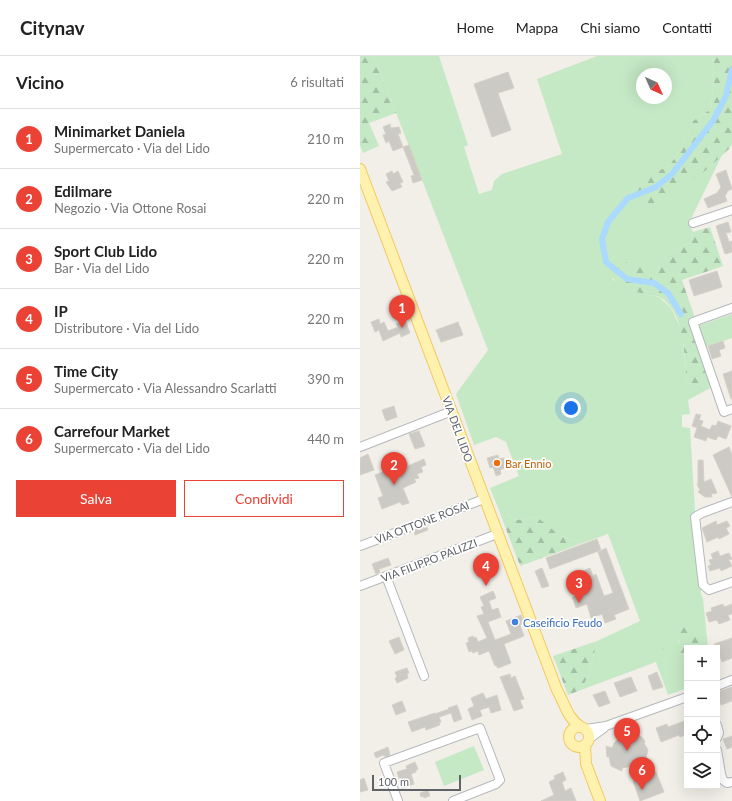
<!DOCTYPE html>
<html lang="it">
<head>
<meta charset="utf-8">
<style>
	:root { --surface:#fff; --page:#f2f2f2; --text:#222; --muted:#767676; --line:#e0e0e0; --accent:#ea4335 }
	body { margin:0; font-family:Lato,sans-serif; background:var(--page); color:var(--text) }
	.controls { position:absolute; right:12px; bottom:12px; display:grid; overflow:hidden; border-radius:0px; box-shadow:0 4px 16px #0002 }
	.controls button { width:36px; height:36px; display:grid; place-items:center; padding:0; border:0; border-bottom:1px solid var(--line); background:var(--surface); color:var(--text); font:20px sans-serif }
	.compass { position:absolute; left:276px; top:12px; width:36px; height:36px; border-radius:50%; background:var(--surface); box-shadow:0 4px 16px #0002; rotate:135deg }
	.scale { position:absolute; left:12px; bottom:10px; width:89px; box-sizing:border-box; padding-left:4px; border:2px solid #5f6368; border-top:0; font-size:11px; line-height:14px; white-space:nowrap; color:#5f6368; -webkit-text-stroke:3px #fff; paint-order:stroke }
	.you { position:absolute; left:211px; top:352px; width:14px; height:14px; margin:-10px; border:3px solid #fff; border-radius:50%; background:#1a73e8; box-shadow:0 0 0 6px #1a73e833 }
	.badge { display:grid; place-items:center; width:26px; height:26px; border-radius:50%; background:var(--accent); color:#fff; font-size:13px; font-weight:700 }
	.pin { position:absolute; translate:-50% -33px; filter:drop-shadow(0 1px 2px #0008) }
	.pin::after { content:''; position:absolute; top:21px; width:14px; height:12px; background:inherit; clip-path:polygon(0 0,100% 0,50% 100%) }
	.list { margin:0; padding:0; list-style:none }
	h2 { display:flex; justify-content:space-between; align-items:center; height:52px; margin:0; padding:0 16px; font-size:17px }
	h2 small { font-size:13px; font-weight:400; color:var(--muted) }
	.list li { display:grid; grid-template-columns:26px 1fr auto; gap:12px; align-items:center; box-sizing:border-box; height:60px; padding:0 16px; border-top:1px solid var(--line) }
	.list b { display:block; font-size:15px; white-space:nowrap }
	.list p { margin:0; font-size:13px; white-space:nowrap; color:var(--muted) }
	.list em { font-size:13px; font-style:normal; color:var(--muted) }
	.actions { display:flex; gap:8px; padding:12px 16px }
	.actions a { flex:1; padding:9px 0; border:1px solid var(--accent); border-radius:0px; text-align:center; font-size:14px; color:var(--accent) }
	.actions .main { background:var(--accent); color:#fff }
	.icon { flex:none; width:22px; height:22px; fill:none; stroke:currentColor; stroke-width:2; stroke-linecap:round; stroke-linejoin:round }
	.map { position:relative; flex:none; width:372px; height:745px; overflow:hidden }
	header { display:flex; align-items:center; gap:24px; box-sizing:border-box; height:56px; padding:0 20px; background:var(--surface); border-bottom:1px solid var(--line) }
	header strong { font-size:19px }
	nav { display:flex; gap:22px; margin-inline-start:auto; font-size:14px }
	main { display:flex }
	aside { flex:1; background:var(--surface) }
	.map>svg:first-child { display:block }
</style>
</head>
<body>
<header>
<strong>Citynav</strong>
<nav><a>Home</a><a>Mappa</a><a>Chi siamo</a><a>Contatti</a></nav>
</header>
<main>
<aside>
<h2>Vicino<small>6 risultati</small></h2>
<ul class="list">
<li><span class="badge">1</span><div><b>Minimarket Daniela</b><p>Supermercato · Via del Lido</p></div><em>210 m</em></li>
<li><span class="badge">2</span><div><b>Edilmare</b><p>Negozio · Via Ottone Rosai</p></div><em>220 m</em></li>
<li><span class="badge">3</span><div><b>Sport Club Lido</b><p>Bar · Via del Lido</p></div><em>220 m</em></li>
<li><span class="badge">4</span><div><b>IP</b><p>Distributore · Via del Lido</p></div><em>220 m</em></li>
<li><span class="badge">5</span><div><b>Time City</b><p>Supermercato · Via Alessandro Scarlatti</p></div><em>390 m</em></li>
<li><span class="badge">6</span><div><b>Carrefour Market</b><p>Supermercato · Via del Lido</p></div><em>440 m</em></li>
</ul>
<div class="actions"><a class="main">Salva</a><a>Condividi</a></div>
</aside>
<div class="map">
<svg width="372" height="745" viewBox="0 0 372 745">
	<defs>
		<pattern id="forest-firs" width="22" height="20" patternUnits="userSpaceOnUse"><rect width="22" height="20" fill="#c5e8c5"/><path d="M5 1l3.5 6h-7zM16 11l3.5 6h-7z" fill="#a3c0a4"/></pattern>
	</defs>
	<rect width="100%" height="100%" fill="#f1efe8"/>
	<!-- green -->
	<path fill="#c5e8c5" fill-rule="evenodd" d="M14 0H79L108 89 104 91 119 138 132 134 134 125 142 118 202 98 177 23 237 0H352L354 21 351 53 333 65 321 93 309 110 274 126 345 115 362 99 329 167 333 176 331 186 311 195 298 211H272L265 205 252 223 272 234 288 239 299 241 311 252 322 275 327 327 352 331 328 344 330 358 322 359V371L330 372 335 455 333 463 341 538 343 543 348 592H337L340 591 320 583 318 587 319 598 327 596V632L308 639 296 606 221 634 229 618 237 585 280 565 248 478 220 488 198 478 177 461 157 464 138 452 130 432 159 420 146 386 136 381 114 389 96 338 128 294ZM282 18H306V42H282Z
		M372 258V282L338 293 328 264 335 262 338 270Z
		M114 690 124 714 84 730 75 706Z"/>
	<!-- forest -->
	<path fill="url(#forest-firs)" d="M0 0H14L36 57 9 67 19 90 3 97 0 89Z
		M352 0H372V88L369 93 345 115 289 153 273 126 309 110 321 93 333 65 351 53 354 21Z
		M350 171 363 210 322 224 335 262 328 265 352 331 327 327C324 300 326 257 300 241 296 239 292 240 288 239 274 236 256 228 248 217L252 201 265 205 272 211H298L311 195 331 186 333 176Z
		M138 452 157 464 177 461 198 478 220 488 160 510Z
		M316 571 336 572 340 591 327 592V596L319 598 302 593 306 587H319L320 583 314 579 313 574Z
		M237 585 229 618 221 634 208 639 193 600Z"/>
	<g fill="none" stroke-linecap="round" stroke-linejoin="round">
		<!-- canal -->
		<path stroke="#aadaff" stroke-width="6" d="M321 258 308 237 294 227 267 223 246 206 242 183 248 166 268 142 296 131 312 118 353 65 366 40 372 13"/>
	</g>
	<!-- building -->
	<path fill="#cccac5" stroke="#d6d1c6" d="M148 16 154 32 138 37 151 74 132 81 114 28Z
		M30 68 31 72 39 71 41 77 38 78 43 91 49 89 62 124 53 127 51 120 54 119 43 91 33 95 29 85 26 87 23 79 26 78 23 71Z
		M366 114 372 133 368 135 365 140 367 145 348 152 344 143 357 137 361 131 356 118Z
		M32 115 33 118 38 115 43 126 40 127 42 131 32 135 26 126 29 125 26 118Z
		M368 166 371 176 366 177 369 186 372 185V196L365 198 356 170Z
		M357 215 362 231 334 240 329 224Z
		M19 263 20 268 24 266 28 275 38 271 36 268 45 264 50 277 41 281 40 277 23 285 19 274 15 276 11 266Z
		M98 266 103 279 81 286 76 274Z
		M363 285 365 292 359 294 361 300 352 303 348 290Z
		M372 315V343H371L363 318Z
		M34 350 37 361 26 365 22 354Z
		M336 358 341 359 339 364 343 365 341 370 350 374 352 369 356 370 358 365 371 370 366 383 358 380 356 384 347 381 346 385 334 381 337 372 332 370Z
		M59 375 65 390 55 393 49 378Z
		M369 391 372 399V441L353 399Z
		M8 398 14 414 0 419V402Z
		M138 399 139 403 144 402 147 411 140 414 141 418 136 420 133 411 130 412 127 402Z
		M64 403 66 409 61 411 63 416 57 418 59 422 54 423 56 426 43 432 49 447 42 449 40 446 22 453 18 442 23 440 15 419 47 406 48 410Z
		M338 404H343L344 426 351 423 357 437 351 438 352 441H345L338 436 340 434 337 428H338Z
		M356 465 357 469 367 465 370 470 366 472 369 478 359 483 358 481 347 486 342 472Z
		M67 471 68 474 55 479 54 475Z
		M237 483 241 494 190 513 186 502Z
		M246 492 269 553 254 559 256 563 245 567 242 558 231 562 227 548 216 552 212 541 217 540 210 520 230 512 233 520 236 518 244 540 253 537 238 496Z
		M358 495 360 500 369 497 372 503 369 504 372 510 361 515 360 512 350 515 348 510 351 509 349 504 353 503 351 498Z
		M28 502 31 509 19 513 20 516 16 518 12 508Z
		M182 512 189 530 182 532 175 515Z
		M133 535 136 542 129 545 132 554 138 552 141 561 128 566 135 584 151 578 146 565 161 559 164 567 160 569 164 580 144 588 151 607 138 612 136 609 135 610 129 595 119 599 118 595 113 597 112 595 109 596 106 587 109 586 108 582 113 580 114 582 116 581 118 586 127 582 117 560 124 558 121 551 124 550 120 541Z
		M363 548 364 551 372 548V558L368 559 370 564 359 568 357 564 349 566 346 557 352 555 351 552Z
		M39 581 44 594 35 598 29 585Z
		M372 582V602L362 606 357 592 354 588Z
		M47 612 49 617 47 618 48 622 37 627 35 622 37 621 35 616Z
		M297 616 303 631 293 634 288 620Z
		M150 618 151 622 155 620 164 643 160 644 163 652 154 655 140 621Z
		M271 621 277 635 260 641 254 627Z
		M372 631V645L361 649 357 636Z
		M245 635 250 647 239 651 233 639Z
		M123 637 126 643 137 639 141 654 131 657 129 651 120 654 122 660 112 664 108 653 114 650 111 642Z
		M42 645 46 655 36 659 32 649Z
		M97 649 102 663 94 666 91 657 79 661 81 666 79 667 80 669 66 674 65 671 52 676 48 666 75 657V658L89 653 88 652Z
		M327 664V678L320 681 319 679 301 686 296 672 307 668 308 671Z
		M272 678H276L283 682 285 686 284 687 288 694 286 702H285L280 707 273 706 268 711 262 712V715L255 712 251 710 249 701H247L246 690 252 692 254 687 257 684 261 682H267V679Z
		M372 680V691L367 693 363 683Z
		M28 691 30 699 26 701 23 699 16 702 14 697Z
		M55 706 58 713 56 714V716L51 718 54 728 42 732 37 716 47 713 46 710Z
		M203 716 206 724 202 726 205 735 211 732 216 745H181L194 739 189 726 195 723 194 720Z
		M296 716 304 736 280 745 273 725Z
		M4 722 8 734 0 736V724Z
		M68 734 70 740 64 742 63 740 61 741 60 737Z"/>
	<g fill="none" stroke-linecap="round" stroke-linejoin="round">
		<!-- minor casing -->
		<g stroke="#b5b8bc" stroke-width="10">
			<path id="minor" d="M333 167 372 154
				M372 252 333 266 364 356 372 353
				M0 391 92 355
				M372 446 342 457 335 461 343 529 349 534 372 526
				M0 490 124 443
				M26 520 64 620
				M0 530 137 478
				M357 630 372 624
				M357 669 359 677 357 682
				M226 673 246 670 327 641
				M229 683 244 672
				M357 694 361 718 363 724 367 727 372 726
				M38 745 24 707 120 672 140 724 136 728 93 745"/>
		</g>
		<!-- major casing -->
		<g stroke="#f2c960" stroke-width="12">
			<path id="major" d="M0 113 197 634C205 648 207 662 221 671
				M209 681a10 10 0 1 1 20 0a10 10 0 1 1-20 0Z
				M225 689 226 708 240 745"/>
		</g>
		<!-- minor -->
		<use href="#minor" stroke="#fff" stroke-width="8"/>
		<!-- major -->
		<use href="#major" stroke="#fff2af" stroke-width="10"/>
	</g>
	<!-- markers -->
	<circle fill="#e8710a" stroke="#fff" stroke-width="1.5" cx="137" cy="407" r="4"/>
	<circle fill="#3f7fe0" stroke="#fff" stroke-width="1.5" cx="155" cy="566" r="4"/>
	<g text-anchor="middle" dominant-baseline="central" stroke-width="3.5" stroke-linejoin="round" paint-order="stroke">
		<!-- street labels -->
		<g font-size="11" fill="#5f6368" stroke="#fff">
			<text transform="translate(98 373) rotate(70)">VIA DEL LIDO</text>
			<text transform="translate(62 466) rotate(-21)">VIA OTTONE ROSAI</text>
			<text transform="translate(69 504) rotate(-21)">VIA FILIPPO PALIZZI</text>
		</g>
		<!-- food labels -->
		<g font-size="11" fill="#c56008" stroke="#fff" text-anchor="start">
			<text x="145" y="407">Bar Ennio</text>
		</g>
		<!-- shop labels -->
		<g font-size="11" fill="#366cbe" stroke="#fff" text-anchor="start">
			<text x="163" y="566">Caseificio Feudo</text>
		</g>
	</g>
</svg>
<div class="controls">
<button>+</button>
<button>−</button>
<button><svg class="icon" aria-label="locate" viewBox="0 0 24 24"><circle cx="12" cy="12" r="6"/><path d="M12 2v4M12 18v4M2 12h4M18 12h4"/></svg></button>
<button><svg class="icon" aria-label="layers" viewBox="0 0 24 24"><path d="M12 4l9 5-9 5-9-5zM3 14l9 5 9-5"/></svg></button>
</div>
<svg class="compass" viewBox="-18 -18 36 36"><path d="M0-13l5 13h-10z" fill="#e53935"/><path d="M0 13l5-13h-10z" fill="#767676"/></svg>
<div class="scale">100 m</div>
<div class="you"></div>
<div class="pin badge" style="left:42px;top:272px">1</div>
<div class="pin badge" style="left:34px;top:429px">2</div>
<div class="pin badge" style="left:219px;top:547px">3</div>
<div class="pin badge" style="left:126px;top:530px">4</div>
<div class="pin badge" style="left:267px;top:695px">5</div>
<div class="pin badge" style="left:282px;top:734px">6</div>
</div>
</main>
</body>
</html>
